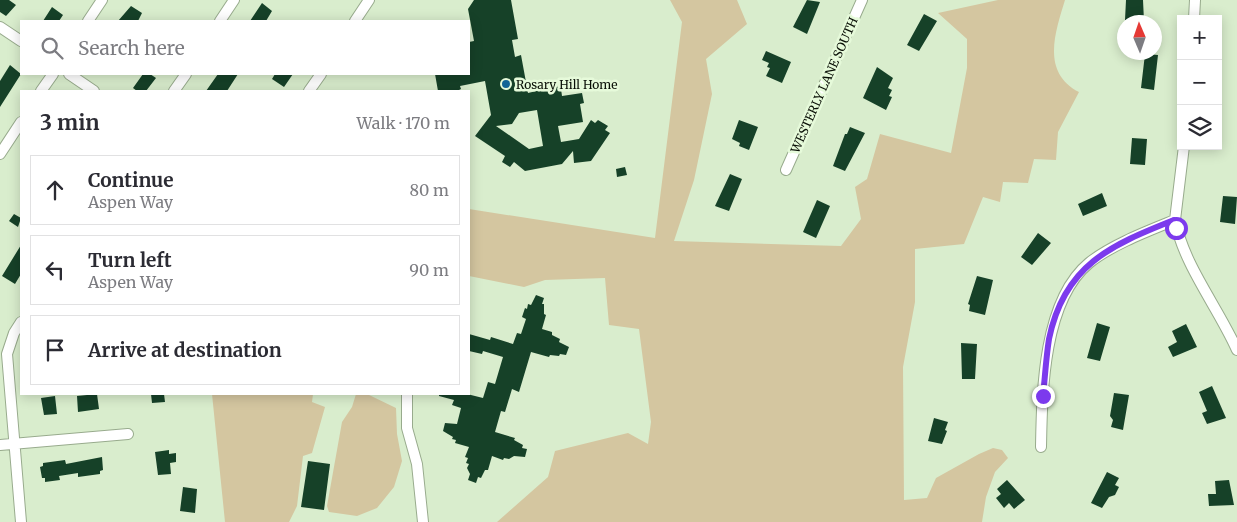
<!DOCTYPE html>
<html lang="en">
<head>
<meta charset="utf-8">
<style>
	:root { --surface:#fff; --page:#f2f2f3; --text:#2b2b33; --muted:#7c7c81; --line:#e1e1e2 }
	body { margin:0; font-family:Merriweather,serif; background:var(--page); color:var(--text) }
	.controls { position:absolute; right:15px; top:15px; display:grid; overflow:hidden; border-radius:0px; box-shadow:0 2px 12px #0003 }
	.controls button { width:45px; height:45px; display:grid; place-items:center; padding:0; border:0; border-bottom:1px solid var(--line); background:var(--surface); color:var(--text); font:25px sans-serif }
	.compass { position:absolute; left:1117px; top:15px; width:45px; height:45px; border-radius:50%; background:var(--surface); box-shadow:0 2px 12px #0003; rotate:358deg }
	.stop { position:absolute; width:15px; height:15px; margin:-11px; border:4px solid #7c3aed; border-radius:50%; background:#fff }
	.stop.end { background:#7c3aed; border-color:#fff; box-shadow:0 1px 5px #0008 }
	.list { margin:0; padding:0; list-style:none }
	h2 { display:flex; justify-content:space-between; align-items:center; height:65px; margin:0; padding:0 20px; font-size:21px }
	h2 small { font-size:16px; font-weight:400; color:var(--muted) }
	.list li { display:grid; grid-template-columns:32px 1fr auto; gap:15px; align-items:center; box-sizing:border-box; height:70px; margin:0 10px 10px; padding:0 10px; border:1px solid var(--line); border-radius:0px }
	.list b { display:block; font-size:19px; white-space:nowrap }
	.list p { margin:0; font-size:16px; white-space:nowrap; color:var(--muted) }
	.list em { font-size:16px; font-style:normal; color:var(--muted) }
	.icon { flex:none; width:28px; height:28px; fill:none; stroke:currentColor; stroke-width:2; stroke-linecap:round; stroke-linejoin:round }
	.map { position:relative; flex:none; width:1237px; height:522px; overflow:hidden }
	.search { position:absolute; background:var(--surface); box-shadow:0 2px 12px #0003; left:20px; top:20px; width:450px; height:55px; display:flex; align-items:center; gap:12px; box-sizing:border-box; padding:0 18px; border-radius:0px; color:var(--muted); font-size:19px }
	.panel { position:absolute; background:var(--surface); box-shadow:0 2px 12px #0003; left:20px; top:90px; width:450px; height:305px; border-radius:0px }
	.map>svg:first-child { display:block }
</style>
</head>
<body>
<div class="map">
<svg width="1237" height="522" viewBox="0 0 1237 522">
	<rect width="100%" height="100%" fill="#d9edcd"/>
	<!-- green -->
	<path fill="#d4c6a0" d="M670 0H737L747 24 706 59 712 94 694 180 674 241 841 246 861 219 855 187 867 179 880 134 951 153 967 68V39L938 13 998 0H1065C1055 33 1041 72 1079 92L1058 132 1056 160 1034 159 1028 183 1003 182 1000 202 983 197 964 244 915 249V302L903 367 904 500 927 498 936 478 979 454 993 448 1002 450 1008 458 995 472 986 497 982 522H497L548 477 555 451 628 433 648 444 651 422 639 329 609 325 605 278 545 280 524 287 469 276V209L655 238 682 22Z
		M212 394H313L312 402 325 407 312 453 303 456 297 506 289 522H225Z
		M356 394H367L396 408 397 434 402 461 394 487 377 508 357 516 329 512 327 506 342 422 352 407Z"/>
	<!-- building -->
	<path fill="#164128" fill-rule="evenodd" d="M0 0H9L16 5 6 16 0 12Z
		M474 0H511L518 39 512 40 515 57 521 55 528 93 545 89 550 82 561 89 562 96 582 93 584 103 580 104 583 122 558 126 561 142 579 139 591 120 595 123 598 120 608 126 605 130 610 133 591 161 574 163 573 151 562 164 525 171 514 162 510 167 502 162 505 156 475 136 491 115 485 81 460 86 461 89 457 91H438L435 74H469V42L474 41 468 9ZM537 110 543 146 529 149 496 126 512 124 519 113Z
		M807 0 820 2 807 34 793 27Z
		M1126 0H1143L1144 21 1125 20Z
		M262 3 272 11 266 21H250Z
		M131 6 142 13 138 21H118Z
		M52 7 63 15 59 21H43Z
		M924 14 937 21 919 51 907 45Z
		M766 51 791 62 782 83 766 76 770 68 767 67 769 63 762 60Z
		M1145 54 1158 55 1154 90 1141 88Z
		M10 65 21 74 0 107V81Z
		M877 67 893 78 888 88 892 90 889 96 892 97 886 110 863 98Z
		M143 74H150L156 78 146 91H137L133 88Z
		M218 74H238L227 91H206Z
		M275 74H293L284 87 272 79Z
		M739 120 758 127 749 150 739 146 740 143 732 139Z
		M850 127 865 133 845 171 833 166 845 134H847Z
		M1132 138 1147 139 1145 165 1130 164Z
		M625 167 627 175 617 177 616 169Z
		M730 174 742 179 729 211 715 206Z
		M1102 193 1107 206 1083 216 1078 204Z
		M1223 196 1237 197 1235 224 1220 222Z
		M817 200 830 206 816 238 803 232Z
		M14 214 21 218 18 227 9 221Z
		M1038 233 1051 243 1032 265 1021 257Z
		M21 245V274L15 284 2 276Z
		M977 276 993 280 985 315 969 311 970 305 968 304Z
		M536 295 544 298 542 304H544V314L546 315 542 329 552 332V335L560 339 559 342 569 347 566 355 560 354 559 356 550 355 549 357 531 352 519 392 512 389 505 412 501 411 495 432 515 438 514 440 523 445 522 448 527 449 525 457 514 456 509 459 504 458 503 460 492 456 488 470H485L481 478 478 477 476 483 468 480 470 474 467 468 469 464 466 463 468 458 465 457 469 447 455 443 456 440 452 439 453 437 443 431 445 423 457 424 461 408 452 405 454 400 439 396V394H467L483 398 488 382 495 384 503 357 483 351 482 354 469 351V334L490 340 491 337 513 344 517 333 521 334 526 319 522 317 525 308 527 309 528 304 531 305Z
		M1097 323 1110 327 1100 361 1087 358Z
		M1186 324 1197 347 1173 357 1168 347 1177 342 1172 331Z
		M961 343 977 344 975 379H962Z
		M1212 386 1226 418 1207 424 1202 413 1207 411 1199 392Z
		M1114 393 1129 395 1123 430 1111 427 1113 420 1110 416Z
		M97 394 99 409 78 412 77 396Z
		M151 394H164L165 402 152 403Z
		M55 396 57 414 44 415 41 398Z
		M934 418 948 422 945 430 947 431 942 444 928 441Z
		M169 450V454L176 453V462L170 463 171 474 158 475 155 452Z
		M102 457 103 470 100 471V474L78 477V473L59 476 60 480 45 482V478H42L40 467 43 466V463L65 460 66 464Z
		M308 461 330 464 324 510 301 507Z
		M1107 472 1119 478 1115 485 1119 487 1115 495 1109 497 1102 508 1091 503Z
		M1007 480 1025 500 1014 509 1009 503 1004 508 996 498 1001 494 997 489Z
		M1229 480 1234 505 1209 506 1208 494H1216L1215 481Z
		M183 487 197 489 195 513 180 511Z"/>
	<g fill="none" stroke-linecap="round" stroke-linejoin="round">
		<!-- street casing -->
		<g stroke="#98ab8d" stroke-width="12">
			<path id="street" d="M1194 19 1195 0
				M88 21 102 0
				M220 21 234 0
				M355 21 369 0
				M0 27 21 41
				M69 74 94 91
				M41 91 53 74
				M174 91 186 74
				M309 91 321 74
				M1184 146 1175 220C1184 266 1218 307 1237 350
				M0 154 21 122
				M786 170 862 0
				M21 322 14 333 7 354 21 522
				M407 394V428L417 464 423 522
				M0 445 128 434
				M1041 447C1042 392 1043 301 1089 263 1111 245 1148 231 1175 220"/>
		</g>
		<!-- street -->
		<use href="#street" stroke="#fff" stroke-width="10"/>
	</g>
	<g fill="none" stroke-linecap="round" stroke-linejoin="round">
		<!-- route -->
		<path stroke="#7c3aed" stroke-width="6" d="M1043 396C1045 377 1046 358 1049 339 1064 265 1111 245 1174 220L1176 228"/>
	</g>
	<!-- markers -->
	<circle fill="#136496" stroke="#e6fada" stroke-width="2" cx="506" cy="84" r="5"/>
	<g text-anchor="middle" dominant-baseline="central" stroke-width="5" stroke-linejoin="round" paint-order="stroke">
		<!-- poi labels -->
		<g font-size="12" fill="#080e05" stroke="#e6fada" text-anchor="start">
			<text x="516" y="84">Rosary Hill Home</text>
		</g>
		<!-- street labels -->
		<g font-size="12" fill="#080e05" stroke="#e6fada">
			<text transform="translate(824 85) rotate(-66)">WESTERLY LANE SOUTH</text>
		</g>
	</g>
</svg>
<div class="controls">
<button>+</button>
<button>−</button>
<button><svg class="icon" aria-label="layers" viewBox="0 0 24 24"><path d="M12 4l9 5-9 5-9-5zM3 14l9 5 9-5"/></svg></button>
</div>
<svg class="compass" viewBox="-18 -18 36 36"><path d="M0-13l5 13h-10z" fill="#e53935"/><path d="M0 13l5-13h-10z" fill="#7c7c81"/></svg>
<div class="stop" style="left:1176px;top:228px"></div>
<div class="stop end" style="left:1043px;top:396px"></div>
<div class="search"><svg class="icon" aria-label="search" viewBox="0 0 24 24"><circle cx="10" cy="10" r="6"/><path d="M15 15l6 6"/></svg>Search here</div>
<section class="panel">
<h2>3 min<small>Walk · 170 m</small></h2>
<ul class="list">
<li><svg class="icon" aria-label="ahead" viewBox="0 0 24 24"><path d="M12 20V5M6 11l6-6 6 6"/></svg><div><b>Continue</b><p>Aspen Way</p></div><em>80 m</em></li>
<li><svg class="icon" aria-label="left" viewBox="0 0 24 24"><path d="M17 20v-9H6M10 6l-5 5 5 5"/></svg><div><b>Turn left</b><p>Aspen Way</p></div><em>90 m</em></li>
<li><svg class="icon" aria-label="arrive" viewBox="0 0 24 24"><path d="M6 21V4h12l-3 4 3 4H6"/></svg><div><b>Arrive at destination</b></div></li>
</ul>
</section>
</div>
</body>
</html>
